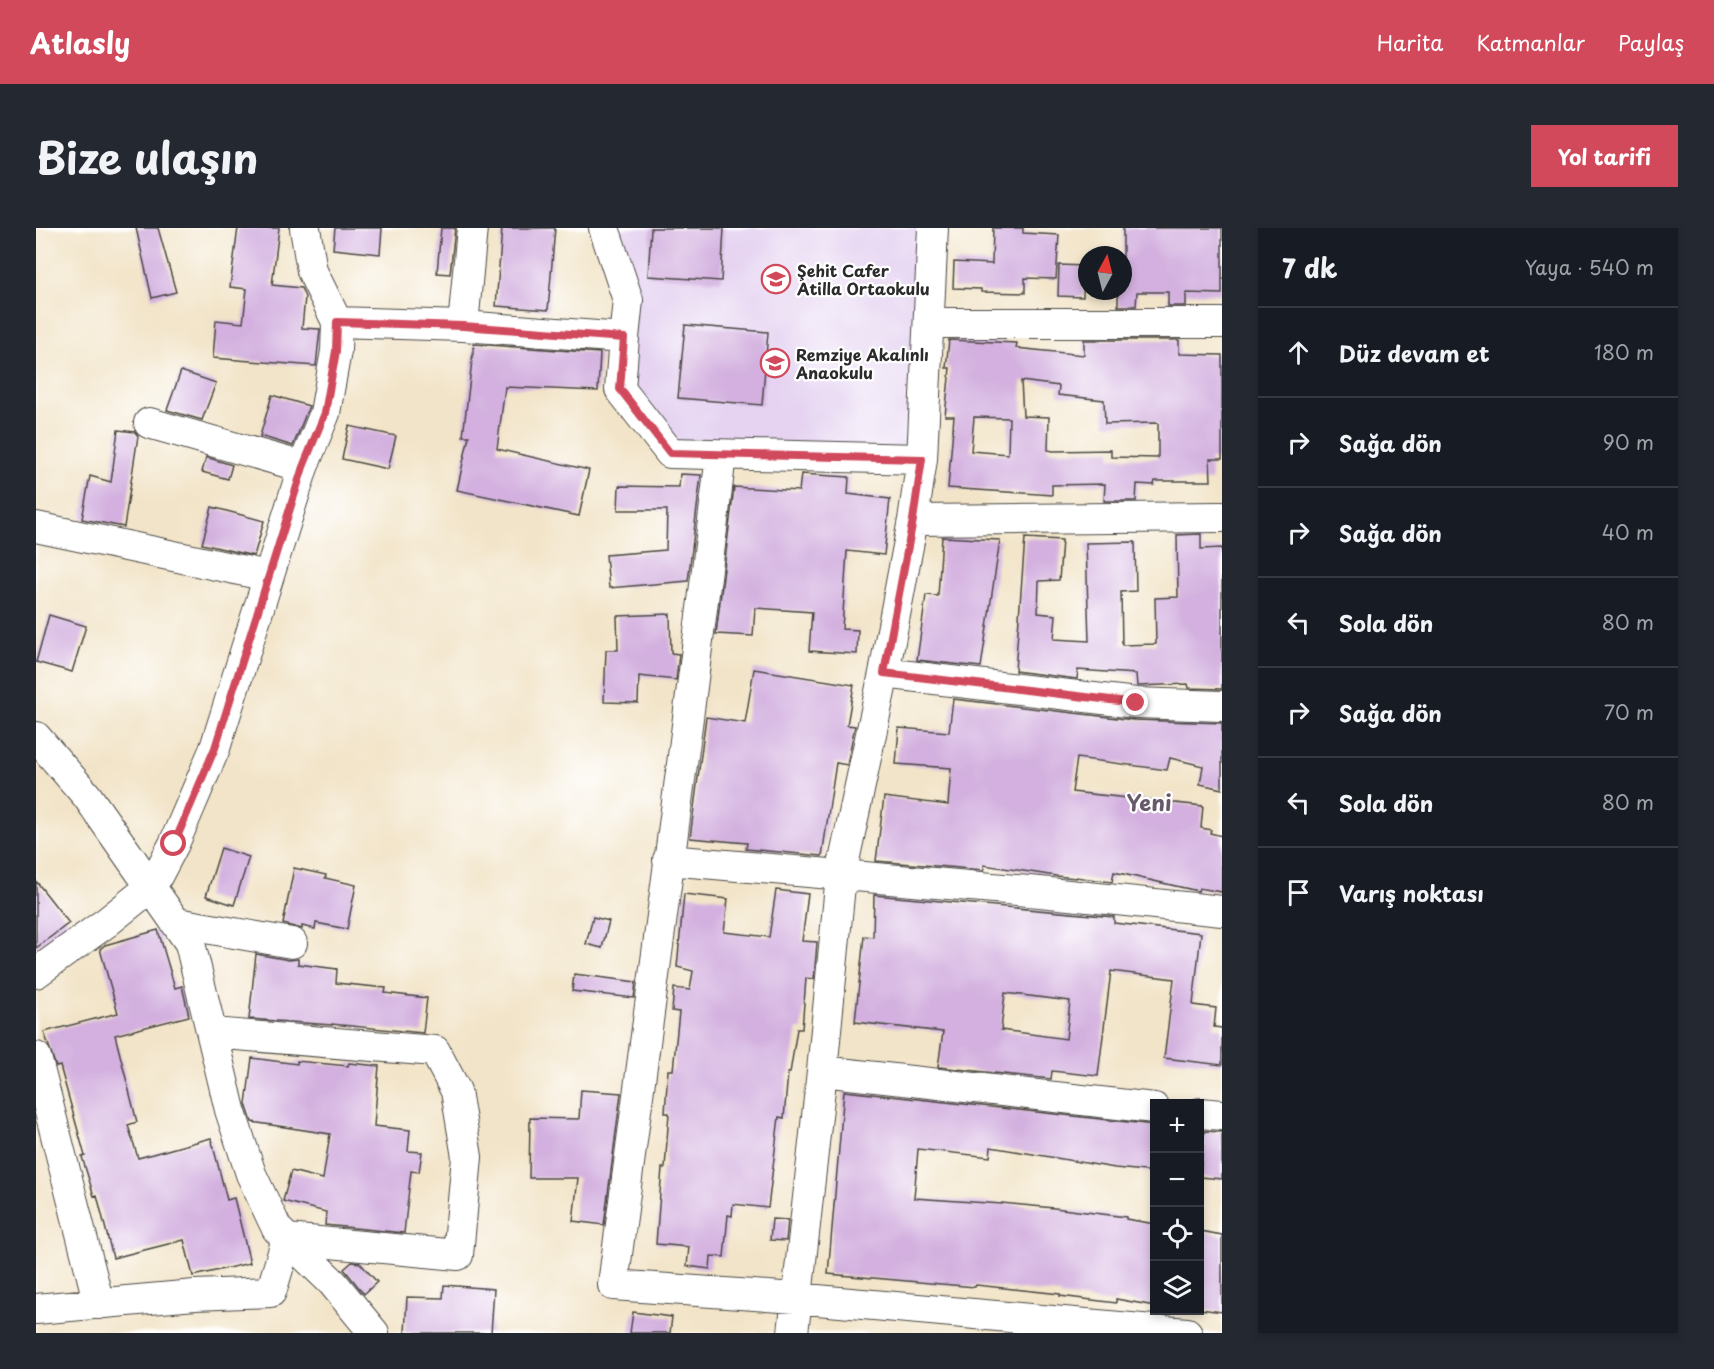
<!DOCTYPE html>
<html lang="tr">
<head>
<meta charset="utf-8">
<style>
	:root { --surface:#171b24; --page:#242831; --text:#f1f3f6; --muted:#9ea1a6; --line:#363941; --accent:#d1495b }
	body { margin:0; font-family:"Playpen Sans",sans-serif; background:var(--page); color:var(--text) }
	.controls { position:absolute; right:18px; bottom:18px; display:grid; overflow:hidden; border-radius:0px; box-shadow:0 3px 9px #0003 }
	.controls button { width:54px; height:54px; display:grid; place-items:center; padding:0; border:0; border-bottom:2px solid var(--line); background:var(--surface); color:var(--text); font:30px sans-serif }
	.compass { position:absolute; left:1042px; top:18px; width:54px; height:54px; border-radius:50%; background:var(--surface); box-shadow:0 3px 9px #0003; rotate:7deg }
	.stop { position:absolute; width:18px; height:18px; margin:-14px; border:4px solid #d1495b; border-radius:50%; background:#fff }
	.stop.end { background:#d1495b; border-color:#fff; box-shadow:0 2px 6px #0008 }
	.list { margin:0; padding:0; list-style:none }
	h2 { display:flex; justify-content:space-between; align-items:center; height:78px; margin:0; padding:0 24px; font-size:26px }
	h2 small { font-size:20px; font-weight:400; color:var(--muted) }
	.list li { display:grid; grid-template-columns:39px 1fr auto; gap:18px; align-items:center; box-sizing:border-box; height:90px; padding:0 24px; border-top:2px solid var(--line) }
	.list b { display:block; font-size:22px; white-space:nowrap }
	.list em { font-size:20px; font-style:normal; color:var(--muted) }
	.icon { flex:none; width:33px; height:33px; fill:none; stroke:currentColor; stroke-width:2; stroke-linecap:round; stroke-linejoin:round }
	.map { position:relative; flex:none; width:1186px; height:1105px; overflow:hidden; border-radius:0px }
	header { display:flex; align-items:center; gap:36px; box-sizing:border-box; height:84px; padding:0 30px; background:var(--accent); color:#fff }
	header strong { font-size:28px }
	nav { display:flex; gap:33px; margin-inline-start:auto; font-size:21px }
	.intro { display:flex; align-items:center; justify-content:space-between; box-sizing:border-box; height:144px; padding:0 36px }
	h1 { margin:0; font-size:42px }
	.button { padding:15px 27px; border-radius:0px; background:var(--accent); color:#fff; font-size:21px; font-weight:700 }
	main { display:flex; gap:36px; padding:0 36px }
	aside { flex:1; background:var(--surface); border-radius:0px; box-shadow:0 3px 9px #0003 }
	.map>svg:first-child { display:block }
</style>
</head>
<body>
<header>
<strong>Atlasly</strong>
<nav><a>Harita</a><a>Katmanlar</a><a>Paylaş</a></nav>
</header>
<div class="intro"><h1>Bize ulaşın</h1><a class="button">Yol tarifi</a></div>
<main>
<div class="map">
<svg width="1186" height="1105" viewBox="0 0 1186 1105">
	<rect width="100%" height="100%" fill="#fff"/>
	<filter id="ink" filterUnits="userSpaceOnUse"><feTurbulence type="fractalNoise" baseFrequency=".0167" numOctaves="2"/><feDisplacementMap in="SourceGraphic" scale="12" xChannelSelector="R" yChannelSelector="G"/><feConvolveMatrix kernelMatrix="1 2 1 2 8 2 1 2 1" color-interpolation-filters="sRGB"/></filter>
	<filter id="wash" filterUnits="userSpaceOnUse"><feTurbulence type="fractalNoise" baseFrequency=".008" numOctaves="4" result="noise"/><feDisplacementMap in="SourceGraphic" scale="24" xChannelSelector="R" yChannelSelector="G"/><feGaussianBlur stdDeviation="1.35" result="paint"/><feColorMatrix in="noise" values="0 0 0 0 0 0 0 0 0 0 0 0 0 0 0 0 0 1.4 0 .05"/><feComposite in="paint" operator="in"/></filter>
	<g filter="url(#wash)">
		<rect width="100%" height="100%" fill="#f2e4c8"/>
		<!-- built -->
		<path fill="#e5d3f1" d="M568 0H897L886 231 634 225 584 161 592 72Z"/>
		<g id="blocks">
			<!-- building -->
			<path fill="#d3b0df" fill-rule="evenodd" d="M100 0H122L140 64 116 70Z
				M202 0H243L236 57 265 60 269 69 266 100 284 101 280 138 177 130 180 92 207 95 211 61 194 59Z
				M299 0H346L344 26 297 21Z
				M405 0H419L414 46 401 45Z
				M466 0H519L512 82 460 78Z
				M615 0H688L685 53 612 48Z
				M957 0H987V5L1023 7 1020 51 989 50V65L945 64V61L917 60 918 34 956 36Z
				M1087 0H1186V66L1150 65V78H1132V64H1101L1100 78H1082V63H1087Z
				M1023 37 1048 38 1047 69 1022 68Z
				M649 97 732 104 726 177 642 170Z
				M913 112 981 115 980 120 1048 127V112H1143V126L1186 127V231H1174L1175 253H1119L1118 257 1101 256 1100 273H1068L1069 256 1016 257V267L912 260 918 188H909L914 140H910ZM985 153 1023 158 1022 167 1068 172 1069 196 1122 195V230L1075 229V222L1017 223 1012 222 1013 189 987 188ZM938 189 973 190 972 226 935 223Z
				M438 116 564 125 562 163 469 159 461 221 553 242 543 288 421 262 433 208H427Z
				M145 143 180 155 166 192 131 182Z
				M236 167 273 178 257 218 224 208Z
				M313 198 360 208 352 241 306 231Z
				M82 202 99 204 102 208 88 299 46 291 54 248 75 254Z
				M170 229 196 237 192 251 166 244Z
				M644 246 665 247 652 353 573 360 570 327 630 322 631 282H582L583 258 643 259Z
				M765 246 813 249 812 266 854 271 848 327 811 323 806 401 822 402 821 426 773 423 776 384 719 380 717 408 680 406 698 259 763 263Z
				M176 279 228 293 218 328 166 316Z
				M1165 306V321L1186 320V461L1153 460 1152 456 1101 458 1100 446 1042 442 1041 451 979 443 989 310 1026 312 1023 352 1003 353 1002 385 1020 387 1018 411 1053 413 1050 315 1099 314 1100 363 1085 364 1086 417 1120 416 1119 370 1142 369 1141 307Z
				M906 309 964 312 945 439 881 432 890 367 902 368Z
				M634 386 635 425 643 426 640 452 603 448 602 475 568 474 570 422H582L581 388Z
				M13 387 50 398 36 444 0 434Z
				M718 441 818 457 811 497 819 498 811 537 800 535 786 628 710 621 711 615 654 610 670 489 709 495Z
				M917 471 1098 492 1186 495V561L1164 556 1167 538 1134 530 1131 542 1041 530 1036 564 1167 578 1165 600 1175 602 1174 605 1186 608V664L1163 660 1162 663 1078 644 1076 654 1040 649V650L1020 648 948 637V642L840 633 848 569 912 577 915 540 860 536 863 500 913 504Z
				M185 620 213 629 198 677 170 668Z
				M258 640 290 647 289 650 320 657 311 701 280 695 279 701 266 698V701L247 696Z
				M0 653 33 695 0 720Z
				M740 662 772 666 766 713 781 714 778 751 770 750 766 801H761L754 845H752L748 890 743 889 732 980 697 976 696 988 692 987 688 1029 675 1028 674 1041 651 1038 653 1019 620 1016 626 940H629L633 885H629L632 842H637L643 784 636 783 638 760 654 762 657 743 641 739 648 666 692 671 688 704 733 709Z
				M838 667 1078 689V695L1165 705 1157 777 1180 780 1178 799 1186 800V837L1128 830 1138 751 1075 743 1062 848 1016 843 1015 851 902 839 907 804 819 794 828 708 837 709ZM969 765 1034 773 1030 811 965 802Z
				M557 689 573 693 566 720 550 716Z
				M122 702 139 760 146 758 153 788 79 807 101 894 92 897 102 930 175 910 191 972 198 970 214 1035 157 1048 148 1012 77 1030 61 967 58 968 46 929 49 928 24 838 20 839 8 804 82 785 64 721 69 717Z
				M220 726 253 732 262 731V736L301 741 300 755 350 760 349 765 391 770 387 805 296 796V797L213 791Z
				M538 746 600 754 598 770 536 763Z
				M216 830 261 836V833L312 838 313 835 343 838 338 898 374 902 372 923 386 924 383 944 375 943 368 1005 289 997 290 984 247 973 255 943 287 951 294 906 216 894 210 876Z
				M545 862 585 865 568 997 537 993 542 950H493L494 890 543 891Z
				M808 863 1119 897V944L1079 940 955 919 954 929 882 921 878 970 966 976V975L1018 980 1090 989V991L1119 996V1078L1080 1071V1075L1024 1068V1066L940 1057 939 1059 792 1046Z
				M1168 903 1186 904V951L1164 949Z
				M736 991 752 992 750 1013 734 1012Z
				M1164 1003 1186 1007V1084L1164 1081Z
				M316 1034 324 1035 341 1054 328 1066 308 1041Z
				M408 1057 458 1061 455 1105H369L371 1069 407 1070Z
				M597 1084 636 1089 634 1105H594Z"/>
		</g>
	</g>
	<g filter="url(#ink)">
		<use href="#blocks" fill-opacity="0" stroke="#494743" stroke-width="1.5"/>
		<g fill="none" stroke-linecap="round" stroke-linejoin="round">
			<!-- minor casing -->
			<g stroke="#494743" stroke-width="32">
				<path id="minor" d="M568 0 592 72 588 110
					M301 94 427 98 588 110 584 161 634 225 886 231
					M893 95H1186
					M427 98 436 0
					M113 195 267 239
					M685 227C652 504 613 780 577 1057L759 1070 1151 1105
					M877 292 1186 289
					M0 299 232 348
					M848 445 1100 475 1186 478
					M0 509 51 568 154 715 194 882 215 946 241 1001 297 1055 338 1105
					M632 632 1004 664 1186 683
					M141 695 256 715
					M0 745 71 694 116 658 138 616 179 520 267 239 289 185 300 123 301 94 276 43 269 0
					M0 829 63 1076
					M786 843 1118 880
					M1164 885 1186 887
					M0 1081 159 1067 235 1064 251 1011 422 1027 431 929 420 863 399 823 176 805
					M757 1105 786 843 805 647 848 445 877 292 886 231 897 0"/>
			</g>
			<!-- minor -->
			<use href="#minor" stroke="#fff" stroke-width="30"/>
		</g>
	</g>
	<g fill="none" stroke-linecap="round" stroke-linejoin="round" filter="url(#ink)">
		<!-- route -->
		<path stroke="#d1495b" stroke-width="8" d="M138 616 179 520 267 239 289 185 300 123 301 94 427 98 588 110 584 161 634 225 886 231 877 292 848 445 1100 475"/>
	</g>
	<!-- icons -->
	<defs>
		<g id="school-ring" transform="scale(1.5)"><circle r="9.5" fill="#fff" stroke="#d1495b" stroke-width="1.5"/><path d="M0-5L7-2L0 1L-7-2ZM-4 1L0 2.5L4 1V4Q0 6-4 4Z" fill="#d1495b"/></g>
	</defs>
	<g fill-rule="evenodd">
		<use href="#school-ring" x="740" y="51"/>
		<use href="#school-ring" x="739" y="135"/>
	</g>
	<g text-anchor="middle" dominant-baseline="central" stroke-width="4.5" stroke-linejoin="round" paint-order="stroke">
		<!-- poi labels -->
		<g font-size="16" font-weight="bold" fill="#2b2b2b" stroke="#fff" text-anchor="start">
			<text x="761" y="42">Şehit Cafer<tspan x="761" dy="18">Atilla Ortaokulu</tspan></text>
			<text x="760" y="126">Remziye Akalınlı<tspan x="760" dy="18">Anaokulu</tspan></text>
		</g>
		<!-- district labels -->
		<g font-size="22" font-weight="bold" fill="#665a6a" stroke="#fff">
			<text x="1113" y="573">Yeni</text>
		</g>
	</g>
</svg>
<div class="controls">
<button>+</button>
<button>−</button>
<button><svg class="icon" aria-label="locate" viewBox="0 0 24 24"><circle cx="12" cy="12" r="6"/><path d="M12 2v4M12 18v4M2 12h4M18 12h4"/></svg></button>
<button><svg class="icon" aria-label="layers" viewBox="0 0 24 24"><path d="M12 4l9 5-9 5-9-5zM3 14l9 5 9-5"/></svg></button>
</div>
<svg class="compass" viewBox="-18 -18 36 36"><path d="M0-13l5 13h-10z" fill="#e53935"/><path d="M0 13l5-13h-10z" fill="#9ea1a6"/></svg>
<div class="stop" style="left:138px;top:616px"></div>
<div class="stop end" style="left:1100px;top:475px"></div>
</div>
<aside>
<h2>7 dk<small>Yaya · 540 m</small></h2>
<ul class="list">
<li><svg class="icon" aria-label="ahead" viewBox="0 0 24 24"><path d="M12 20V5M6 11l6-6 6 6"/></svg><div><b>Düz devam et</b></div><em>180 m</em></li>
<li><svg class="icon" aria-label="right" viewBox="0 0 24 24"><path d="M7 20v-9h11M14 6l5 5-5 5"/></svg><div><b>Sağa dön</b></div><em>90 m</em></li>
<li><svg class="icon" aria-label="right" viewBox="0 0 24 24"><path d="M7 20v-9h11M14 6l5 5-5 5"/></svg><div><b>Sağa dön</b></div><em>40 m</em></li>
<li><svg class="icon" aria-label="left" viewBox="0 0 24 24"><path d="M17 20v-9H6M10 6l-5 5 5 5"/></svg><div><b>Sola dön</b></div><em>80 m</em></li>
<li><svg class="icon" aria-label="right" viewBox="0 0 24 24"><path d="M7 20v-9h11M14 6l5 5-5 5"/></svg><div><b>Sağa dön</b></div><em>70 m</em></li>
<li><svg class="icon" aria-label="left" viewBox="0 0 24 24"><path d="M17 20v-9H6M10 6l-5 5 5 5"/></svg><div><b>Sola dön</b></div><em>80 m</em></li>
<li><svg class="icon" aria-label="arrive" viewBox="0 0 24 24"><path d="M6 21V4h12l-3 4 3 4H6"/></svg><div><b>Varış noktası</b></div></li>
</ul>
</aside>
</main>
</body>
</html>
